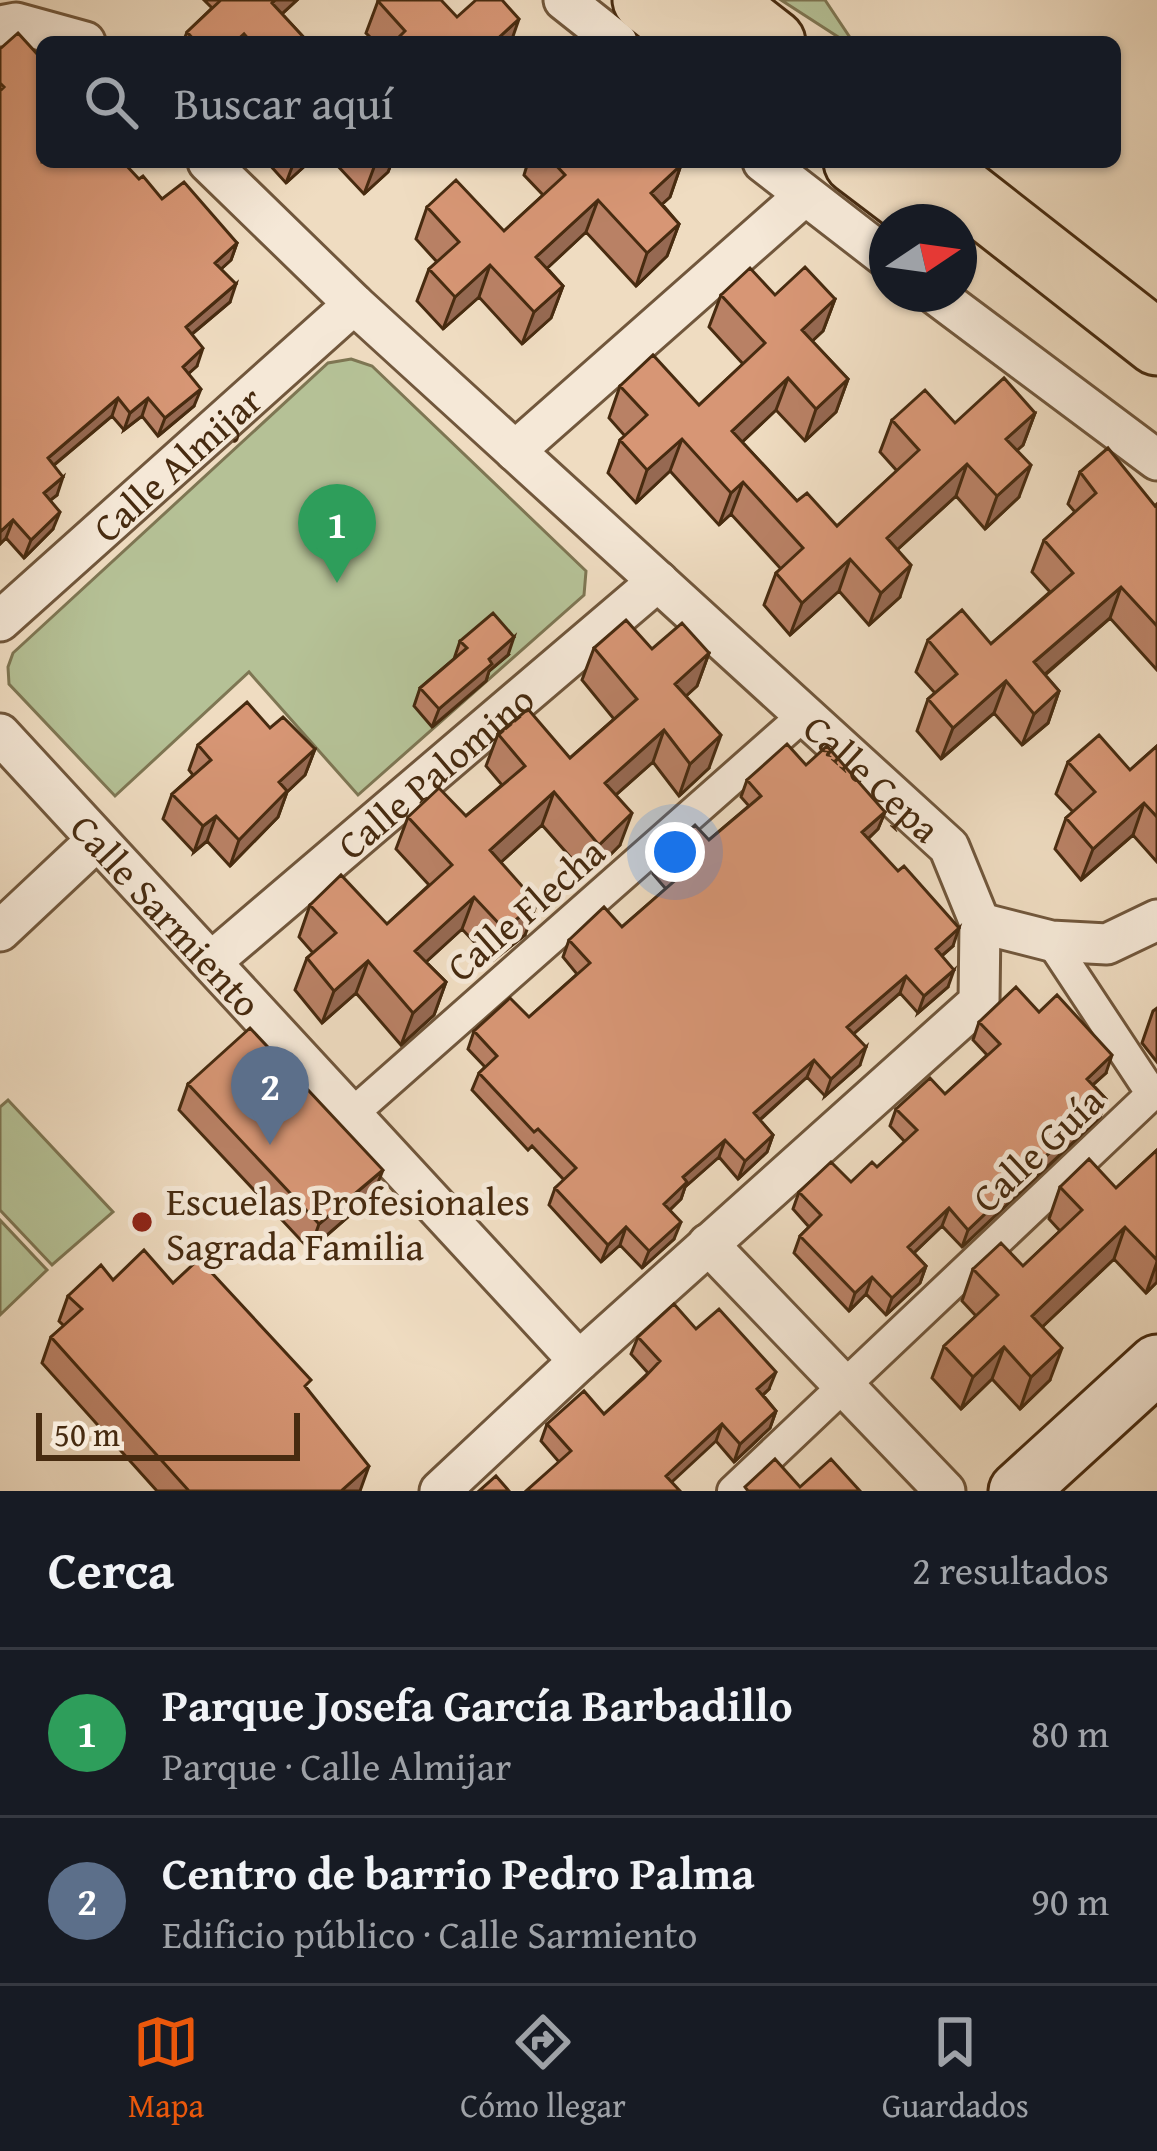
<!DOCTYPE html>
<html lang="es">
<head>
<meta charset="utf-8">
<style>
	:root { --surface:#171b24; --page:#242831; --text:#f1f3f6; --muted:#9ea1a6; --line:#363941; --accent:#ea580c }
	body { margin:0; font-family:"Gentium Book Plus",serif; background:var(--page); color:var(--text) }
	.compass { position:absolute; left:869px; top:204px; width:108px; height:108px; border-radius:50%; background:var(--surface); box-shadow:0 3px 9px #0004; rotate:77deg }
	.scale { position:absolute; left:36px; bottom:30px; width:264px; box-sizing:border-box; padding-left:12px; border:6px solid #472b10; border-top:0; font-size:33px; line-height:42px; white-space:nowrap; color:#472b10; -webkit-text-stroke:9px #f5e8d7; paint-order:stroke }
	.you { position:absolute; left:675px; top:852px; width:42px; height:42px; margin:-30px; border:9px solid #fff; border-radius:50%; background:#1a73e8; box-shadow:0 0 0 18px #1a73e833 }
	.badge { display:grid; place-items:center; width:78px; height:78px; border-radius:50%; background:var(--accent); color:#fff; font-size:39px; font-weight:700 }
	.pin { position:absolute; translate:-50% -99px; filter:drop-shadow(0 3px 6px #0008) }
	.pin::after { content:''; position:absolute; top:63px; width:42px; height:36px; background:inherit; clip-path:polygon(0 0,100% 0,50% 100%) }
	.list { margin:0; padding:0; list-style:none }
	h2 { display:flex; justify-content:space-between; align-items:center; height:156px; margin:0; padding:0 48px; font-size:51px }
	h2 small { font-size:39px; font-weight:400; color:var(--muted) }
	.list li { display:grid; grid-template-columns:78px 1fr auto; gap:36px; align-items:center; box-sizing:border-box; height:168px; padding:0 48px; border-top:3px solid var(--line) }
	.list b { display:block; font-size:45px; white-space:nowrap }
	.list p { margin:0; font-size:39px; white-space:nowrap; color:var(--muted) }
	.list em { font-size:39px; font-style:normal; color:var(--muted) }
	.icon { flex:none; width:66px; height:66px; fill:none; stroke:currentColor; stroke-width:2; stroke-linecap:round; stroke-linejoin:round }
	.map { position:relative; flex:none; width:1157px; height:1491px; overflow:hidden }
	.search { position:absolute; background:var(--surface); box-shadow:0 3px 9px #0004; left:36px; right:36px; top:36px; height:132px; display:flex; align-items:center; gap:30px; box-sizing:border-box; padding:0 42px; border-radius:18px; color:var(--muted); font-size:45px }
	.sheet { height:492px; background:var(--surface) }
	nav { display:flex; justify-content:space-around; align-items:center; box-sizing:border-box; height:168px; border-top:3px solid var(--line); background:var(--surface); font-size:33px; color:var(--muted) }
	nav a { display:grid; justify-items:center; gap:6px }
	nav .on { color:var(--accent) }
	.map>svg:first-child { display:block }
</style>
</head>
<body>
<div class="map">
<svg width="1157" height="1491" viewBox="0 0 1157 1491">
	<rect width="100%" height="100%" fill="#efdcc1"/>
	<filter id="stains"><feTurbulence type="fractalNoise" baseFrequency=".00167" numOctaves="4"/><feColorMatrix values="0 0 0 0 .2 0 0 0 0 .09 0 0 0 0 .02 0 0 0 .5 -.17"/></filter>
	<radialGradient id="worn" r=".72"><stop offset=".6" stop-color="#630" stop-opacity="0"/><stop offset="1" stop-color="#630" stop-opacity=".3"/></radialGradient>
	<!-- green -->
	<path fill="#b5c196" stroke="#7e7653" stroke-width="3" d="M781 0H825L853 42H846Z
		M351 359 372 366 586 571 584 595 358 795 249 672 115 796 9 684 8 667 13 653 328 363Z
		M8 1100 113 1212 52 1265 0 1210V1107Z
		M0 1220 47 1270 0 1315Z"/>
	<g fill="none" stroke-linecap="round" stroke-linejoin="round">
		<!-- pedestrian casing -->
		<g stroke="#71573c" stroke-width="36">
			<path id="pedestrian" d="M352 1114 804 715
				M733 1491 1152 1094 1051 941"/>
		</g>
		<!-- minor casing -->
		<g stroke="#71573c" stroke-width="45">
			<g id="minor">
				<path d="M564 0 617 42"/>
				<path d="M0 26 16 23 85 42"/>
				<path id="s1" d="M208 162 354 304 949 847 980 923 979 1002 579 1361 440 1491"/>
				<path d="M763 162 887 258"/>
				<path d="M935 294 1157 460"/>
				<path d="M515 451 804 196"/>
				<path id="s2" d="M0 621 354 304"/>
				<path id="s3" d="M0 734 579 1361"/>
				<path d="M980 923 1051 941 1107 944 1157 920"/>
				<path d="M0 931 97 840"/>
				<path id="s4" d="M211 962 658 581"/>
				<path d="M708 1244 945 1491"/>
			</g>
		</g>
		<!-- secondary casing -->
		<g stroke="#472b10" stroke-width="63">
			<path id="secondary" d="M1018 1491 1157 1364"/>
		</g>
		<!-- primary casing -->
		<g stroke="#472b10" stroke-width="69">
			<path id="primary" d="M645 0 699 42
				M719 0 773 42
				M856 162 935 222
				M926 162 1157 343"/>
		</g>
		<!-- pedestrian -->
		<use href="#pedestrian" stroke="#f5e8d7" stroke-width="30"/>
		<!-- minor -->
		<use href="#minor" stroke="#f5e8d7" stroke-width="39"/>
		<!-- secondary -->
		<use href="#secondary" stroke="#f5e8d7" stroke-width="57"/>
		<!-- primary -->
		<use href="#primary" stroke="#efdcc1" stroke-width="63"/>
	</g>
	<!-- wall -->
	<path fill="#b98165" stroke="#472b10" stroke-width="3" d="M204 0H297L282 14 308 42H183L187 32 212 8Z
		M378 1 457 17 511 42H375L366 33Z
		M0 49 42 162 139 179 162 199 237 243 231 260 221 269 230 302 192 334 197 366 188 374 194 406 158 436 142 416 124 430 112 416 54 465 57 495 50 500 53 529 24 558 6 538 0 544Z
		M267 162H309L286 183Z
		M334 162H392L388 172 364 194Z
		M528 162H615L681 165 670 197 662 204 679 224 667 256 636 286 586 232 547 268 563 286 551 318 522 344 479 297 443 329 417 301 429 269 437 262 416 239 427 207 504 231 543 195 524 175Z
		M721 295H775L835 299 823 331 812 341 848 379 836 412 805 441 776 410 742 442 797 501 837 526 897 471 880 452 892 420 955 423 1035 413 1023 445 1017 450 1019 497 985 529 956 496 897 550 900 597 869 625 839 591 790 635 764 605 776 573 781 569 731 514 719 525 670 471 636 503 608 473 620 440 625 436 609 418 620 386 699 405 743 364 709 327Z
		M1080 472 1155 506 1157 504V670L1110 618 1045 675 1059 691 1048 723 1022 745 994 713 941 759 917 731 928 699 935 693 916 672 928 640 991 644 1050 592 1032 572 1044 540 1075 512 1068 504Z
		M460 641 508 655 489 671 486 681 432 727 414 706 420 688 454 659Z
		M594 648 652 649 709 653 697 686 686 696 709 768 679 796 653 762 616 795 620 845 588 877 542 825 501 862 525 935 492 961 462 929 426 962 446 982 434 1015 401 1045 356 993 322 1023 295 990 307 958 313 953 299 937 310 905 387 924 429 885 396 849 408 817 466 816 502 785 486 766 498 734 570 758 614 719 582 680Z
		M198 745 315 749 305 775 287 792 278 817 230 866 207 841 194 852 163 819 172 794 193 775 189 770Z
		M1157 746V862L1133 835 1081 880 1055 849 1066 818 1073 812 1056 794 1068 762 1130 770Z
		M806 765 885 812 878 829 868 839 953 946 942 956 948 987 918 1013 900 993 853 1034 860 1065 825 1096 807 1077 760 1120 773 1135 767 1152 738 1179 719 1157 685 1187 681 1199 670 1210 674 1239 642 1268 620 1245 601 1262 549 1205 555 1188 564 1180 532 1146 528 1150 472 1090 479 1073 485 1067 468 1049 474 1031 529 1017 577 974 563 957 569 940 622 927 666 889 653 874 659 857 709 840 749 806 741 797 747 780Z
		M1157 1008V1062L1142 1043 1153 1011Z
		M1039 1012 1106 1073 1093 1085 1106 1099 1100 1117 962 1247 942 1226 914 1253 926 1266 920 1283 886 1315 866 1294 849 1311 794 1253 800 1236 809 1227 793 1209 799 1192 851 1182 877 1167 905 1142 890 1126 896 1109 945 1094 987 1055 973 1040 979 1022Z
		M188 1084 373 1195 310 1250 179 1110Z
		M1157 1150V1282L1146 1293 1114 1259 1042 1327 1050 1380 1020 1409 992 1379 961 1409 932 1378 944 1346 976 1316 962 1301 973 1269 1023 1266 1060 1231 1049 1219 1060 1187 1116 1188Z
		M113 1280 173 1283 308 1390 360 1491H157L42 1363 51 1337 64 1326 59 1321 68 1296Z
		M696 1329 769 1389 763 1395 776 1411 770 1428 734 1462 716 1441 559 1462 541 1441 547 1424 604 1414 648 1373 631 1354 638 1337Z"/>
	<!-- shaded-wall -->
	<path fill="#966952" stroke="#472b10" stroke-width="3" d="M275 0H297L260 34 272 3Z
		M519 19 511 42H494Z
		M294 162H309L286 183Z
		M376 162H392L388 172 364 194Z
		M681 165 670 197 639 225 651 193Z
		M598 200 586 232 525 289 536 257Z
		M679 224 667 256 636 286 647 253Z
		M237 243 231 260 209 280 215 263Z
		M490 265 479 297 443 329 455 297Z
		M236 284 230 302 180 344 186 327Z
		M563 286 551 318 522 344 534 312Z
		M835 299 823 331 790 362 802 330Z
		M203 348 197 366 177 384 183 367Z
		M788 378 776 410 720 463 732 431Z
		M848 379 836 412 805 441 816 409Z
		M201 389 194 406 158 436 165 418Z
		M118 398 112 416 42 475 48 458Z
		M148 398 142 416 124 430 130 413Z
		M1035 413 1023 445 995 471 1006 439Z
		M682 439 670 471 636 503 647 470Z
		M967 464 956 496 875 570 887 538Z
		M1031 465 1019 497 985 529 997 496Z
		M63 477 57 495 38 510 44 493Z
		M743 482 731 514 719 525 731 493Z
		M60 512 53 529 24 558 31 540Z
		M13 520 6 538 0 544V532Z
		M850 559 839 591 790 635 802 603Z
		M911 565 900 597 869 625 881 593Z
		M1121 587 1110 618 1022 694 1034 662Z
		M514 637 508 655 489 671 486 681 432 727 439 709 489 659Z
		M709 653 697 686 664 716 675 684Z
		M1006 681 994 713 941 759 953 728Z
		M1059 691 1048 723 1022 745 1034 714Z
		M664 730 653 762 593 815 605 783Z
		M721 735 709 768 679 796 690 764Z
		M315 749 305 775 287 792 278 817 230 866 239 840 279 782Z
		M554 792 542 825 478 883 490 850Z
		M1144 803 1133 835 1081 880 1093 849Z
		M885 812 878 829 856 850 862 832Z
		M632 813 620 845 588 877 599 845Z
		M216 816 207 841 194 852 203 826Z
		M474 897 462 929 403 983 415 951Z
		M537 903 525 935 492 961 504 929Z
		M959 928 953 946 930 966 936 949Z
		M368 961 356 993 322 1023 334 991Z
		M954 970 948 987 918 1013 924 996Z
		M906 976 900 993 841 1045 847 1027Z
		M446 982 434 1015 401 1045 413 1013Z
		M866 1047 860 1065 825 1096 831 1079Z
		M1112 1055 1106 1073 1080 1096 1087 1079Z
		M814 1060 807 1077 747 1131 754 1113Z
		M1106 1099 1100 1117 962 1247 968 1230Z
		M773 1135 767 1152 738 1179 745 1161Z
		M725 1140 719 1157 685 1187 681 1199 658 1221 664 1204 683 1177Z
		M383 1170 373 1195 310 1250 319 1224Z
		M949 1208 942 1226 902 1264 908 1247Z
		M681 1222 674 1239 642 1268 649 1251Z
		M626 1227 620 1245 601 1262 608 1245Z
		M1125 1227 1114 1259 1020 1348 1032 1316Z
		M1157 1262V1282L1146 1293Z
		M926 1266 920 1283 886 1315 892 1298Z
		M872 1277 866 1294 849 1311 855 1293Z
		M1004 1347 992 1379 961 1409 973 1377Z
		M1062 1348 1050 1380 1020 1409 1031 1377Z
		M776 1372 769 1389 751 1406 757 1389Z
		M776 1411 770 1428 734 1462 740 1444Z
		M722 1424 716 1441 662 1491 666 1476Z
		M369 1466 360 1491H341Z"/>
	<!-- building -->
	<path fill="#d79675" stroke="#472b10" stroke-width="3" d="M221 0H275L272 3 308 42H251L244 34 235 42H196L187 32Z
		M379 0H441L457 17 476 0H502L519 19 494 42H394L405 31 378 1Z
		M18 33 39 56 42 53V162H123L139 179 143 176 162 199 184 182 237 243 215 263 236 284 186 327 203 348 183 367 201 389 165 418 148 398 130 413 118 398 48 458 63 477 44 493 60 512 31 540 13 520 0 532V91L4 87 0 83V49Z
		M553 162H679L681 165 651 193 679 224 647 253 598 200 536 257 563 286 534 312 490 265 455 297 429 269 459 242 427 207 456 180 504 231 565 175Z
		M805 267 835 299 802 330 848 379 816 409 788 378 732 431 797 501 807 493 837 526 919 450 892 420 925 390 955 423 1004 378 1035 413 1006 439 1031 465 997 496 967 464 887 538 911 565 881 593 850 559 802 603 776 573 803 548 743 482 731 493 682 439 647 470 620 440 647 415 620 386 653 355 699 405 765 343 721 295 750 268 775 295Z
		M1108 448 1155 506 1157 504V626L1121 587 1034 662 1059 691 1034 714 1006 681 953 728 928 699 957 674 928 640 962 610 991 644 1073 573 1044 540 1096 493 1080 472Z
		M493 613 514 637 489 659 492 664 439 709 420 688 467 648 460 641Z
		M626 620 652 649 682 623 709 653 675 684 721 735 690 764 664 730 605 783 632 813 599 845 554 792 490 850 537 903 504 929 474 897 415 951 446 982 413 1013 368 961 334 991 307 958 336 933 310 905 341 875 387 924 452 865 408 817 439 788 466 816 525 766 498 734 528 709 570 758 637 699 594 648Z
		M247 702 270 728 283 717 315 749 279 782 287 791 239 840 216 816 203 826 172 794 211 760 198 745Z
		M1099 735 1130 770 1157 746V817L1144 803 1093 849 1066 818 1095 792 1068 762Z
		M787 744 806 765 827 746 885 812 862 832 898 871 904 866 959 928 936 949 954 970 924 996 906 976 847 1027 866 1047 831 1079 814 1060 754 1113 773 1135 745 1161 725 1140 683 1177 687 1182 664 1204 681 1222 649 1251 626 1227 608 1245 555 1188 576 1168 538 1129 534 1132 479 1073 497 1056 474 1031 510 998 529 1017 590 963 569 940 604 907 622 927 678 878 659 857 695 825 709 840 761 796 747 780Z
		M1016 987 1039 1012 1057 995 1112 1055 1087 1079 1106 1099 968 1230 949 1208 908 1247 926 1266 892 1298 872 1277 855 1293 800 1236 821 1215 799 1192 831 1162 851 1182 872 1162 877 1167 917 1130 896 1109 930 1078 945 1094 1000 1044 979 1022Z
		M250 1028 383 1170 319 1224 188 1084Z
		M1157 1150V1260L1125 1227 1032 1316 1062 1348 1031 1377 1004 1347 973 1377 944 1346 998 1295 973 1269 1001 1243 1023 1266 1082 1210 1060 1187 1089 1159 1116 1188Z
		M144 1250 173 1283 199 1259 311 1380 305 1386 369 1466 341 1491H189L51 1337 82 1309 68 1296 101 1265 113 1280Z
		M674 1304 696 1329 719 1309 776 1372 757 1389 776 1411 740 1444 722 1424 666 1476 680 1491H526L571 1451 547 1424 584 1391 604 1414 644 1378 660 1361 638 1337Z
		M775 1459 800 1487 831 1459 860 1491H748L745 1487Z
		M496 1476 509 1491H479Z"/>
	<!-- markers -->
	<circle fill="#8f2418" stroke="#f5e8d7" stroke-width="4.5" cx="142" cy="1222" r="12"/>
	<g text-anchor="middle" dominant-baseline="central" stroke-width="10" stroke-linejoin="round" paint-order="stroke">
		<!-- street labels -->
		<g font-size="39" fill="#472b10" stroke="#f5e8d7">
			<text stroke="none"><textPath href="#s2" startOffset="237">Calle Almijar</textPath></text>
			<text stroke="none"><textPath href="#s4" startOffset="294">Calle Palomino</textPath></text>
			<text stroke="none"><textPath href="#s1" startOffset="906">Calle Cepa</textPath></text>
			<text transform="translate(525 909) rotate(-41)">Calle Flecha</text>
			<text stroke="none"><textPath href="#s3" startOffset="246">Calle Sarmiento</textPath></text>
			<text transform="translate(1037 1149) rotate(-43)">Calle Guía</text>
		</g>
		<!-- poi labels -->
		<g font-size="39" fill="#472b10" stroke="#f5e8d7" text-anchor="start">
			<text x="166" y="1200">Escuelas Profesionales<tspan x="166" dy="45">Sagrada Familia</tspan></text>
		</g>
	</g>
	<rect width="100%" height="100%" filter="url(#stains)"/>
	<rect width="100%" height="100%" fill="url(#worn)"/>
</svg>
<svg class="compass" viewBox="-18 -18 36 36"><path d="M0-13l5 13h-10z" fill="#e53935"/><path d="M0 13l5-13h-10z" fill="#9ea1a6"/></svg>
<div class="scale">50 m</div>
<div class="you"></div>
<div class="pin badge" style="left:337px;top:583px;background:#2e9e5b">1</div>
<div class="pin badge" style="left:270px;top:1145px;background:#5c6f8a">2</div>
<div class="search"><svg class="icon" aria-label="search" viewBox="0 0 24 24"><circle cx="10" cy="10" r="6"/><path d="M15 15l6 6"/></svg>Buscar aquí</div>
</div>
<section class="sheet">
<h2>Cerca<small>2 resultados</small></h2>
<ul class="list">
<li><span class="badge" style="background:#2e9e5b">1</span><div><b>Parque Josefa García Barbadillo</b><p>Parque · Calle Almijar</p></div><em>80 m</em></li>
<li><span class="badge" style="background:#5c6f8a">2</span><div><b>Centro de barrio Pedro Palma</b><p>Edificio público · Calle Sarmiento</p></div><em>90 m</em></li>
</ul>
</section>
<nav>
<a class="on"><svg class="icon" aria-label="map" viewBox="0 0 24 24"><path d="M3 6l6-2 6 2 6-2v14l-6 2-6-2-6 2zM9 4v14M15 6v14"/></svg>Mapa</a>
<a><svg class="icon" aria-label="directions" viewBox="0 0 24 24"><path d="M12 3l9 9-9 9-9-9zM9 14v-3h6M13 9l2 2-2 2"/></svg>Cómo llegar</a>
<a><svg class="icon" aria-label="saved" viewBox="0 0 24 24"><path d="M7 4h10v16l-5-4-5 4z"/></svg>Guardados</a>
</nav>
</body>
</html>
